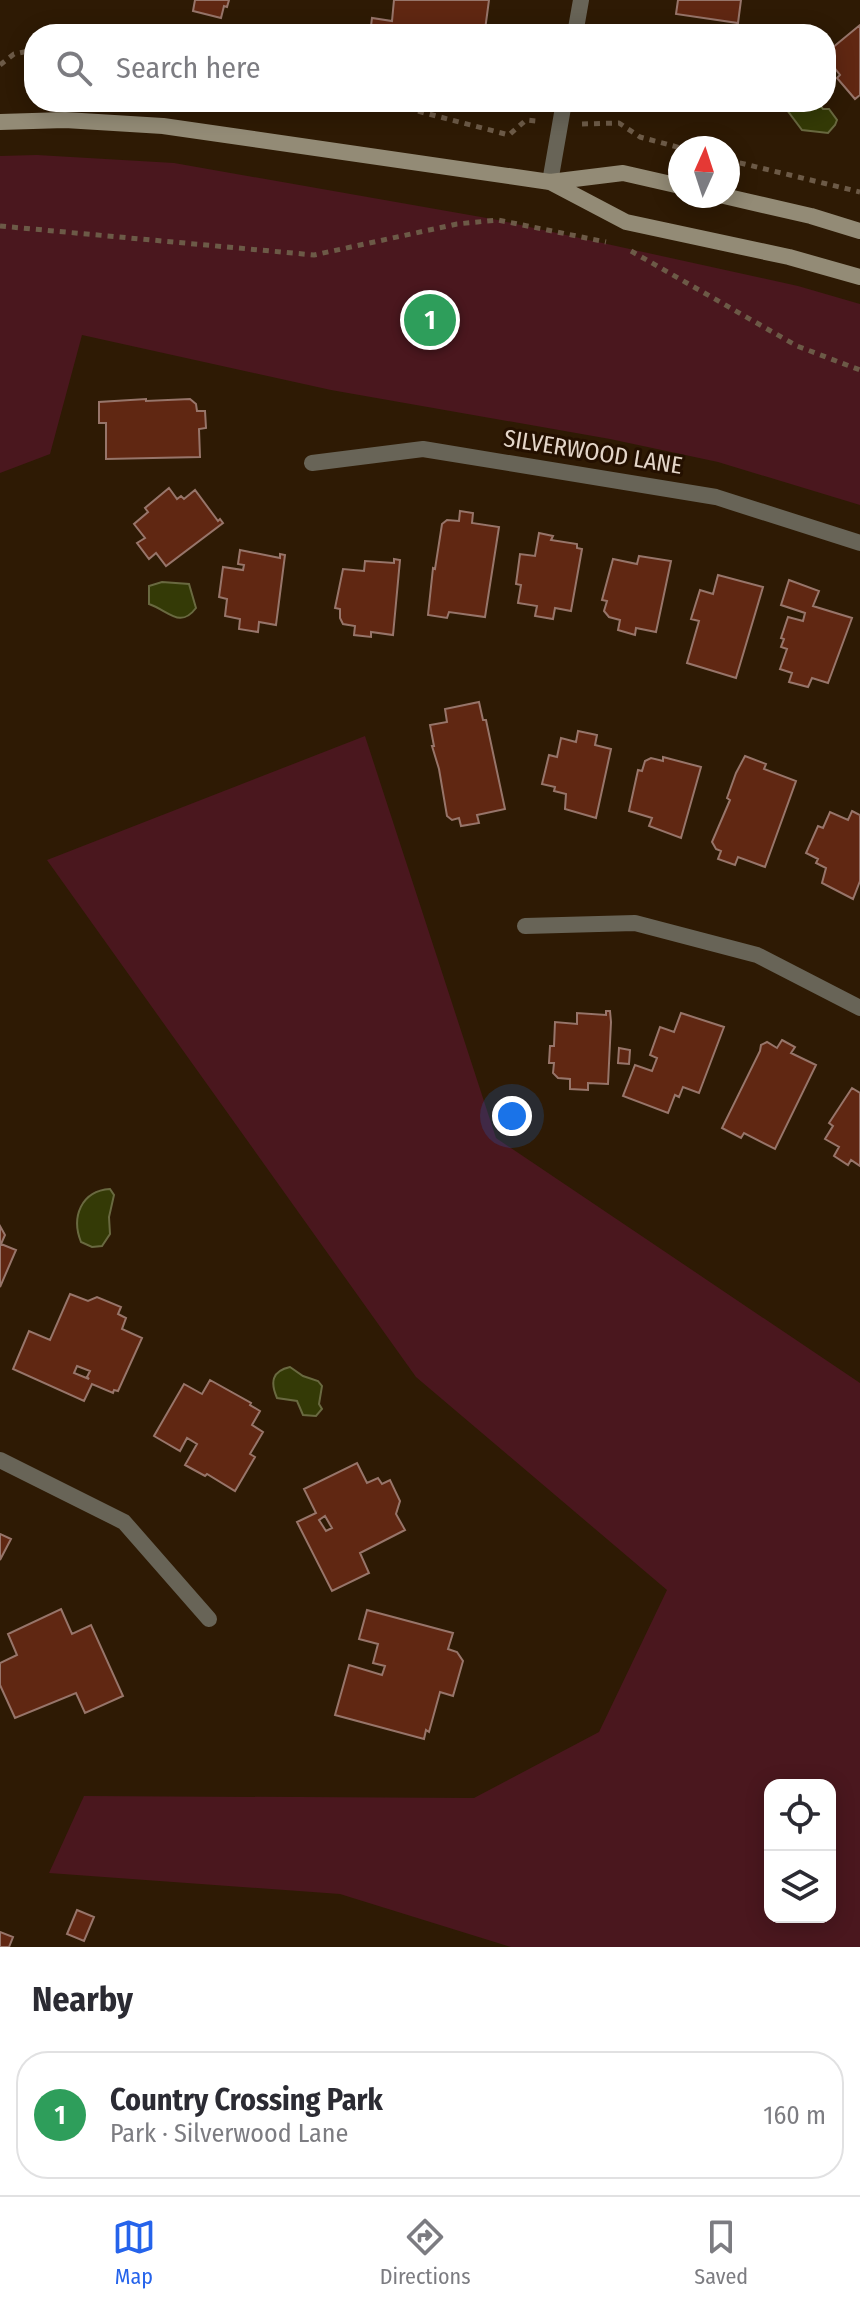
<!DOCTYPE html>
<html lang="en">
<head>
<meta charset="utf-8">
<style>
	:root { --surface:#fff; --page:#f7f7f7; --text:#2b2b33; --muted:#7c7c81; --line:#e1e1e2; --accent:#2563eb }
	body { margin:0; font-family:"Fira Sans Condensed",sans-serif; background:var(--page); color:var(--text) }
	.controls { position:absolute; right:24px; bottom:24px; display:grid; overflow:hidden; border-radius:16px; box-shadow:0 4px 20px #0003 }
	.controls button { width:72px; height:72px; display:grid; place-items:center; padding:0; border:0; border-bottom:2px solid var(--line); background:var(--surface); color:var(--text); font:40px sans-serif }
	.compass { position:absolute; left:668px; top:136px; width:72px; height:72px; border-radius:50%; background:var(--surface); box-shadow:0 4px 20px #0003; rotate:3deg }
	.you { position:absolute; left:512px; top:1116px; width:28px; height:28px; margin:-20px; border:6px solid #fff; border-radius:50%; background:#1a73e8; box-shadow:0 0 0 12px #1a73e833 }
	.badge { display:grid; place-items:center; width:52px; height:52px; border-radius:50%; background:var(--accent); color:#fff; font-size:26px; font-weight:700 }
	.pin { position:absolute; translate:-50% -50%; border:4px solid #fff; box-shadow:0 2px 8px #0006 }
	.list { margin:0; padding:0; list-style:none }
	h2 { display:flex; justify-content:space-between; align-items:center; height:104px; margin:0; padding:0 32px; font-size:34px }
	h2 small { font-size:26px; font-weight:400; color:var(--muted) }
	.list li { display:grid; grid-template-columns:52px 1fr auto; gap:24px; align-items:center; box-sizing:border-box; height:128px; margin:0 16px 16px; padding:0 16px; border:2px solid var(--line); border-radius:32px }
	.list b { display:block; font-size:30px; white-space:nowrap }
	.list p { margin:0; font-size:26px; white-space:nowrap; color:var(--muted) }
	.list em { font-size:26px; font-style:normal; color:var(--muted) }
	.icon { flex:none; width:44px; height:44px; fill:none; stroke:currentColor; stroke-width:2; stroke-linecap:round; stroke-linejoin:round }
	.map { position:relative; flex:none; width:860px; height:1947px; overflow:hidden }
	.search { position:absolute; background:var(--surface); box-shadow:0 4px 20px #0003; left:24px; right:24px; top:24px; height:88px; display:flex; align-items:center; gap:20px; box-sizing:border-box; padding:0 28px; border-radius:32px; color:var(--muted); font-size:30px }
	.sheet { height:248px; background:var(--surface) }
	nav { display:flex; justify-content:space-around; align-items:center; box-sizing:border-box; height:112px; border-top:2px solid var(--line); background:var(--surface); font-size:22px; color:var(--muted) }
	nav a { display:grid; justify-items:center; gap:4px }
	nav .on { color:var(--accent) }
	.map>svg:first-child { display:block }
</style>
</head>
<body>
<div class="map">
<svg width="860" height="1947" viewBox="0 0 860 1947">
	<rect width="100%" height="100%" fill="#2e1a04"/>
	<!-- green -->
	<path fill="#4a171e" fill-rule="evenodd" d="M37 155 174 163 498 220 798 286 860 304V505L718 462 610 439 331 390 82 335 50 454 0 473V156Z
		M365 736 496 1138 860 1383V1947H511L340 1894 49 1873 84 1796 474 1798 599 1732 667 1590 416 1377 47 860ZM770 1785H830V1917H770Z"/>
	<!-- water -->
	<path fill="#343a06" stroke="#696940" stroke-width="2" d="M781 102H818L823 109H829L837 120 835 125 828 133 802 130Z
		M162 582 189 584 196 608C180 629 169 611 149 604V586Z
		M110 1189 114 1195 109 1217 110 1234 102 1246 92 1247 81 1242C71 1217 81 1191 110 1189Z
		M290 1367 303 1376 318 1381 322 1386 319 1404 322 1409 316 1416 303 1415 297 1401 277 1398C270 1382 272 1371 290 1367Z"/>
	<!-- building -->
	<path fill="#602712" stroke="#97756a" stroke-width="2" fill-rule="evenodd" d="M195 0H229L227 7 224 6 221 18 193 11Z
		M394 0H489L485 30 492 31V34H370L372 18 392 21Z
		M678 0H741L738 23 676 14Z
		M665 25 680 26V30L705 34H664Z
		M860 25V95L855 99 837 78 840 75 826 57V53Z
		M672 102H721L720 109Z
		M146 399V401L190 399 196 404 197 411H205L206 428 199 429 200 457 106 459V423H99V402Z
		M169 488 177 499 181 496 184 499 195 490 218 521 220 519 223 523 166 566 156 553 149 559 137 543 145 538 134 524 148 512 145 508Z
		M460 511 473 513 472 523 499 527 485 617 449 612 447 618 428 615 433 568 435 569 442 524 447 520 459 521Z
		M539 533 553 536 551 540 577 544V548L582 549 571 611 555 608 553 619 535 616 537 606 518 603 521 585 516 584 520 554 535 556Z
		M240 550 280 558V554L285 555 276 625 259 622 258 632 239 629 240 619 225 616 227 599 219 597 223 567 243 570 244 565 238 564Z
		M639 556 671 561 656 632 636 628 635 635 618 630 620 620 609 617 604 611 607 601 602 600 613 559 637 564Z
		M394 559 400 560 393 635 371 632V637L354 635 355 626 343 624 340 618V609L335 608 343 569 364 571 365 561 394 563Z
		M718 575 763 587 736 678 687 663 699 621 691 619 700 590 713 594Z
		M789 580 819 591 813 606 852 618 828 683 812 678 808 687 789 682 792 673 780 669 787 649 781 647 784 639 781 638 788 617 803 621 805 613 781 605Z
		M479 702 483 720H486L505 809 477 815 479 823 461 826 459 818 452 820 447 816 439 769 432 746H434L430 725 447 722 445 709Z
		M578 731 597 735 595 745 611 749 596 818 565 809 566 794 554 791 555 787 542 784 549 755 557 757 561 738 576 742Z
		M745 756 766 764 764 769 796 781 765 867 738 857 735 865 718 859 721 851 716 849 712 842 730 800 727 798 736 773Z
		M663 757 701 767 681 838 649 826 652 818 629 811 638 770 642 771 645 761 651 758 663 761Z
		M852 811 860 815V881L853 899 822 883 826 868 816 863 818 859 806 853 818 826 823 828 830 812 848 820Z
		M606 1011H610L611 1022 608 1084 588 1083V1090L570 1089V1079L558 1078 553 1073 554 1063H549L550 1046H554L555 1022 577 1024V1013L606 1015Z
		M681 1013 724 1027 699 1093 683 1087 679 1097 675 1095 668 1113 623 1096 635 1065 652 1071 657 1058 650 1055 660 1027 674 1032Z
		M782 1040 795 1047 791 1053 816 1065 775 1149 744 1133 741 1138 722 1128 760 1051 761 1045 767 1042 777 1048Z
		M619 1048 630 1050 629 1064 618 1063Z
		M852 1088 860 1093V1166L851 1160 848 1165 834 1156 839 1147 825 1139 833 1126 829 1123Z
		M0 1226 5 1235 1 1244 16 1250 0 1287Z
		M70 1294 88 1301 97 1297 121 1307 118 1314 126 1318 122 1329 142 1338 118 1391 114 1390 113 1393 92 1384 84 1401 13 1369 29 1331 50 1340ZM77 1366 90 1371 87 1377 89 1379 74 1373Z
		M210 1380 251 1403 250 1405 260 1411 252 1425 263 1432 250 1454 255 1457 235 1491 207 1474 205 1476 185 1465 197 1444 187 1438 180 1451 154 1436 184 1384 202 1394Z
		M357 1463 367 1483 378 1478 382 1484 390 1480 400 1501 396 1514 405 1530 360 1553 369 1573 332 1591 297 1522 316 1513 304 1489ZM325 1516 332 1528 326 1531 319 1520Z
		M0 1534 11 1539 0 1560Z
		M61 1609 72 1634 91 1625 123 1696 85 1713 76 1693 15 1718 0 1685V1663L17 1655 8 1634Z
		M367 1610 453 1633 448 1649 457 1652 463 1661 453 1696 440 1692 429 1732 426 1730 424 1739 335 1715 349 1665 382 1675 385 1666 373 1663 378 1644 359 1639Z
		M77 1910 94 1917 84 1941 67 1934Z
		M0 1932 13 1937 9 1947H0Z"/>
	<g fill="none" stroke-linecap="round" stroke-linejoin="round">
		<!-- path -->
		<path stroke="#6c5a47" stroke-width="5" stroke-dasharray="6 6" stroke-linecap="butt" d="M0 65 14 54 34 50
			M371 102 402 107 509 135 526 120 536 121
			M582 124 619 123 640 137 681 148
			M728 160 860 192
			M0 226 314 255 457 224 498 220 606 242
			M631 251 797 346 860 370"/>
		<!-- street -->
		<path stroke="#686457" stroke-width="16" d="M575 34 581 0
			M550 182 564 102
			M312 463 423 449 716 497 860 543
			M525 926 635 923 757 955 860 1008
			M0 1460 124 1522 209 1619"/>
		<!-- secondary -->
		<path stroke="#938b76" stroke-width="16" d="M0 122 65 120 163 126 550 182 623 173 680 186
			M550 182 626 222 789 257 860 277
			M724 196 811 216 860 231"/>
	</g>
	<g text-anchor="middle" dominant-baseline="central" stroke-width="6" stroke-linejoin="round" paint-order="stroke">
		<!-- street labels -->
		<g font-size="24" fill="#e4d6c9" stroke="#241000">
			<text transform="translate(593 452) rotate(9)">SILVERWOOD LANE</text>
		</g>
	</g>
</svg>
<div class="controls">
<button><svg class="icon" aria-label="locate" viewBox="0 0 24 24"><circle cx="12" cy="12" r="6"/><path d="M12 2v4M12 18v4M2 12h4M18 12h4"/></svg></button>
<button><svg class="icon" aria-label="layers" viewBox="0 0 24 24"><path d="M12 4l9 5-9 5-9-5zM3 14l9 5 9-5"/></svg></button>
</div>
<svg class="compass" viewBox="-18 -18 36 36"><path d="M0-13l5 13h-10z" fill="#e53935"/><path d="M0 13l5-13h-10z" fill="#7c7c81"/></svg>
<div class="you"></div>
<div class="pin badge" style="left:430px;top:320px;background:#2e9e5b">1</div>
<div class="search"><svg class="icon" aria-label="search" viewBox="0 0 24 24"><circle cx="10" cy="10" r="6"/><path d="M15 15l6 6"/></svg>Search here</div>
</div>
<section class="sheet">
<h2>Nearby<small></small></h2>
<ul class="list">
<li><span class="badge" style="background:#2e9e5b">1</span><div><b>Country Crossing Park</b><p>Park · Silverwood Lane</p></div><em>160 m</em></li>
</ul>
</section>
<nav>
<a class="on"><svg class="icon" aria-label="map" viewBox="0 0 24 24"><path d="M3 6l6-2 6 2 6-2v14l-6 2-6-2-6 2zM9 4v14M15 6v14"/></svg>Map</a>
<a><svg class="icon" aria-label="directions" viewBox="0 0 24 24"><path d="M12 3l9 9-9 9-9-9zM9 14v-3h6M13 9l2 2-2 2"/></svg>Directions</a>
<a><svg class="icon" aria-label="saved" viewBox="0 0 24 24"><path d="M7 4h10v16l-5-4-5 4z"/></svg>Saved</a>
</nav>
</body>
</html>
